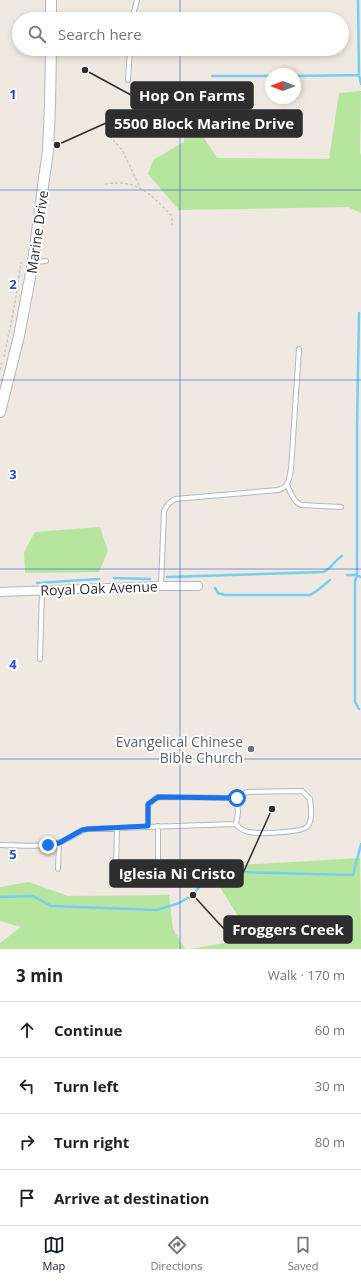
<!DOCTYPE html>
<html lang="en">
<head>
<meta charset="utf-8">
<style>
	:root { --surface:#fff; --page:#f2f2f2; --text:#202124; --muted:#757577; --line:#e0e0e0; --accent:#111827 }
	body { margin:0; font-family:"Open Sans",sans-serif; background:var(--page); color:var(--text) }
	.compass { position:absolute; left:265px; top:68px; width:36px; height:36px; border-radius:50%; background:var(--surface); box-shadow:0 2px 6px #0003; rotate:270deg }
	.stop { position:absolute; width:12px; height:12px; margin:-9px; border:3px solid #1a73e8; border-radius:50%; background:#fff }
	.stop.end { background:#1a73e8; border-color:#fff; box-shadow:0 1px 4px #0008 }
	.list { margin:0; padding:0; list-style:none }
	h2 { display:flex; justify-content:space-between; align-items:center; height:52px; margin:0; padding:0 16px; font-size:17px }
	h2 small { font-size:13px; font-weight:400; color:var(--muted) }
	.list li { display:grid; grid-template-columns:26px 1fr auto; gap:12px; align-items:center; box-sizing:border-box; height:56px; padding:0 16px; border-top:1px solid var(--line) }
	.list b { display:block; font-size:15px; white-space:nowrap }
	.list em { font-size:13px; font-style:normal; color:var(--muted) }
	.icon { flex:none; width:22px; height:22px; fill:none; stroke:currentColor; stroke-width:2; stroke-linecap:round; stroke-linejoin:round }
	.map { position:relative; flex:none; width:361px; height:949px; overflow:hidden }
	.search { position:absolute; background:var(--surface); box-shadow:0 2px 6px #0003; left:12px; right:12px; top:12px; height:44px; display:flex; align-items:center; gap:10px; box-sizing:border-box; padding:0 14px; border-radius:22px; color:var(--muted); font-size:15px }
	.sheet { height:276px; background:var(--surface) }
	nav { display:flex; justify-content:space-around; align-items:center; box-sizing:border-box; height:56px; border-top:1px solid var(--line); background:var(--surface); font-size:11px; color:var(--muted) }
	nav a { display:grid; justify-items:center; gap:2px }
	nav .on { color:var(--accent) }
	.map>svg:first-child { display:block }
</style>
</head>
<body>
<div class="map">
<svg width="361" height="949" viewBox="0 0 361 949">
	<rect width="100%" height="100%" fill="#efe9e1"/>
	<!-- green -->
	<path fill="#b6e59e" d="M361 91 360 153 361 155V213L348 207 179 210 148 174 153 160 184 142V116L202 135 217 158 329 159 339 93Z
		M100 527 108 551 99 572 25 573 24 552 35 532Z
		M360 858 361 949H191L252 938 207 867Z
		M29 882 68 896 169 895 173 929 185 949H0V943L21 927 0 921V887Z"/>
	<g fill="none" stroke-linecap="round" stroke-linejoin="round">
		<!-- stream -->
		<path stroke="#75cff0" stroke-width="2.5" d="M358 0 359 75 361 84
			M212 76H271
			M295 76 359 75
			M359 313 357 428V576L355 581V702L359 709
			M347 575H356L361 577
			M167 577 323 572C331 569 334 561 342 556
			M114 578 150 579
			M37 583 99 579
			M215 588 218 593 225 595H310L318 590 330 580
			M0 897 33 896 51 906 157 910 179 903 193 895 209 874 232 872 353 875 361 844"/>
		<!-- service casing -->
		<g stroke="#b4b7c1" stroke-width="6">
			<path id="service" d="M132 19 137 0
				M128 80 130 49
				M34 262 46 261
				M287 485C291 493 293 501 301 505L341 507
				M161 586 164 511 168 504 175 499 278 490C289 487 289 479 291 469L299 349
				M40 659 42 590
				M236 824C240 829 243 831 249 832 258 834 302 833 308 826 313 820 311 806 310 799L302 791 247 792 237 798
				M117 828 116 867H158V826
				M0 845C16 845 46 848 60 842 70 839 78 831 88 829L236 824 238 813 237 798 157 797 148 805V826
				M58 869 59 843"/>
		</g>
		<!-- minor casing -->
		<g stroke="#b4b7c1" stroke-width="10">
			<path id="minor" d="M0 592 161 586H198"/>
		</g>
		<!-- tertiary casing -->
		<g stroke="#b4b7c1" stroke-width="12">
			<path id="tertiary" d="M51 19V0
				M0 412 19 336 33 262 44 179 48 151 50 105 51 49"/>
		</g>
		<!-- path -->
		<path stroke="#c9c9c9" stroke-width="1.5" stroke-dasharray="3 2" stroke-linecap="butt" d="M106 117 107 133 122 150 140 187
			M105 184C139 179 150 194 172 216V225
			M4 357 15 303 21 262
			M0 370 2 362"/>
		<!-- service -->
		<use href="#service" stroke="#fff" stroke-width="4"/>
		<!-- minor -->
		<use href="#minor" stroke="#fff" stroke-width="8"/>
		<!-- tertiary -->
		<use href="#tertiary" stroke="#fff" stroke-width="10"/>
	</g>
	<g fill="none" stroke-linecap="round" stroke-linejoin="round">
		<!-- route -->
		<path stroke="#1a73e8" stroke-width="5" d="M48 845 59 843 82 830 88 829 148 826V804L158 797 237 798"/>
	</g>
	<!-- grid -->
	<path fill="none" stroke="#1d4ed8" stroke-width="1" stroke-opacity="0.55" d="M180 0V19M180 49V949M0 190H361M0 380H361M0 569H361M0 759H361"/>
	<!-- markers -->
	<circle fill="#6b7280" stroke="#fff" stroke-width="1.5" cx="251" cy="749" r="4"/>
	<g text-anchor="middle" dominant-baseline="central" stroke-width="4" stroke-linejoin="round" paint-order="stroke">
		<!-- street labels -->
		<g font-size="14" fill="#2e2e2e" stroke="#fff">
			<text transform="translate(37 232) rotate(-82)">Marine Drive</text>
			<text transform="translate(99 588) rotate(-2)">Royal Oak Avenue</text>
		</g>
		<!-- worship labels -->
		<g font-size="14" fill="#5b616d" stroke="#fff" text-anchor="end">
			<text x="243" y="741">Evangelical Chinese<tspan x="243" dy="16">Bible Church</tspan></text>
		</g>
	</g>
	<g font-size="13" text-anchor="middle" font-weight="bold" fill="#1d4ed8" stroke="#fff" stroke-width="4" stroke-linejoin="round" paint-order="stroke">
		<text x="13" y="99">1</text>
		<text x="13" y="289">2</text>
		<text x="13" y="479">3</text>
		<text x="13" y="669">4</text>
		<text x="13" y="859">5</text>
	</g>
	<!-- callouts -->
	<path fill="none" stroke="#2e2e2e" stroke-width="1.5" d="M85 70L131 95M57 145L106 123M272 809L243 873M193 895L224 929"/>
	<g fill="#2e2e2e" stroke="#fff" stroke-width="1.5">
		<circle cx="85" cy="70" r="4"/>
		<circle cx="57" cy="145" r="4"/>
		<circle cx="272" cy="809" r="4"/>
		<circle cx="193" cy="895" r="4"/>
	</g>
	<g fill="#2e2e2e" stroke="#2e2e2e" stroke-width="1.5">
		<rect x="131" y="82" width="122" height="27" rx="4"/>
		<rect x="106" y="110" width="196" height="27" rx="4"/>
		<rect x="110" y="860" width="133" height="27" rx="4"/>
		<rect x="224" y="916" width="128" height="27" rx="4"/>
	</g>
	<g font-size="15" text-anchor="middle" font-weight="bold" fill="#fff">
		<text x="192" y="101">Hop On Farms</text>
		<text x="204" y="129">5500 Block Marine Drive</text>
		<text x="177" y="879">Iglesia Ni Cristo</text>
		<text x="288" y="935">Froggers Creek</text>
	</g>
</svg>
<svg class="compass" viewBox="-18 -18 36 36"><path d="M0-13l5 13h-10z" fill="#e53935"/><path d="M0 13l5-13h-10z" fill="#757577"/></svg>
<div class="stop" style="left:237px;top:798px"></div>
<div class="stop end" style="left:48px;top:845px"></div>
<div class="search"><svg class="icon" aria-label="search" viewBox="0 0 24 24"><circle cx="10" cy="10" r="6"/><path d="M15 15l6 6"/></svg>Search here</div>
</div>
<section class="sheet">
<h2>3 min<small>Walk · 170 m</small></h2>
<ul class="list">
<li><svg class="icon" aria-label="ahead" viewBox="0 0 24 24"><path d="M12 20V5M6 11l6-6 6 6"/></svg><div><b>Continue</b></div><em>60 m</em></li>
<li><svg class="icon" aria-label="left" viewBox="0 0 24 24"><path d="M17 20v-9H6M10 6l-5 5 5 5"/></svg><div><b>Turn left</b></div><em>30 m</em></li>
<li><svg class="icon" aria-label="right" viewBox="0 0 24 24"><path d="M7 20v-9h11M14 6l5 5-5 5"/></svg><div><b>Turn right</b></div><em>80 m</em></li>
<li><svg class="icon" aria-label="arrive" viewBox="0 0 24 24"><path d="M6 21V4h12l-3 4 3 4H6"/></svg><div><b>Arrive at destination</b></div></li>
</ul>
</section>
<nav>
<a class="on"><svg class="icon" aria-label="map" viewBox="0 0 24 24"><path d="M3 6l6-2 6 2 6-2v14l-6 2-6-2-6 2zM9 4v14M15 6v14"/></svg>Map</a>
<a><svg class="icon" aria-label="directions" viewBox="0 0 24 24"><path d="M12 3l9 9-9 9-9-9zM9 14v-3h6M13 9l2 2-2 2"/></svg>Directions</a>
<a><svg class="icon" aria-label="saved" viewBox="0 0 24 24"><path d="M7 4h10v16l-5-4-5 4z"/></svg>Saved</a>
</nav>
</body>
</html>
